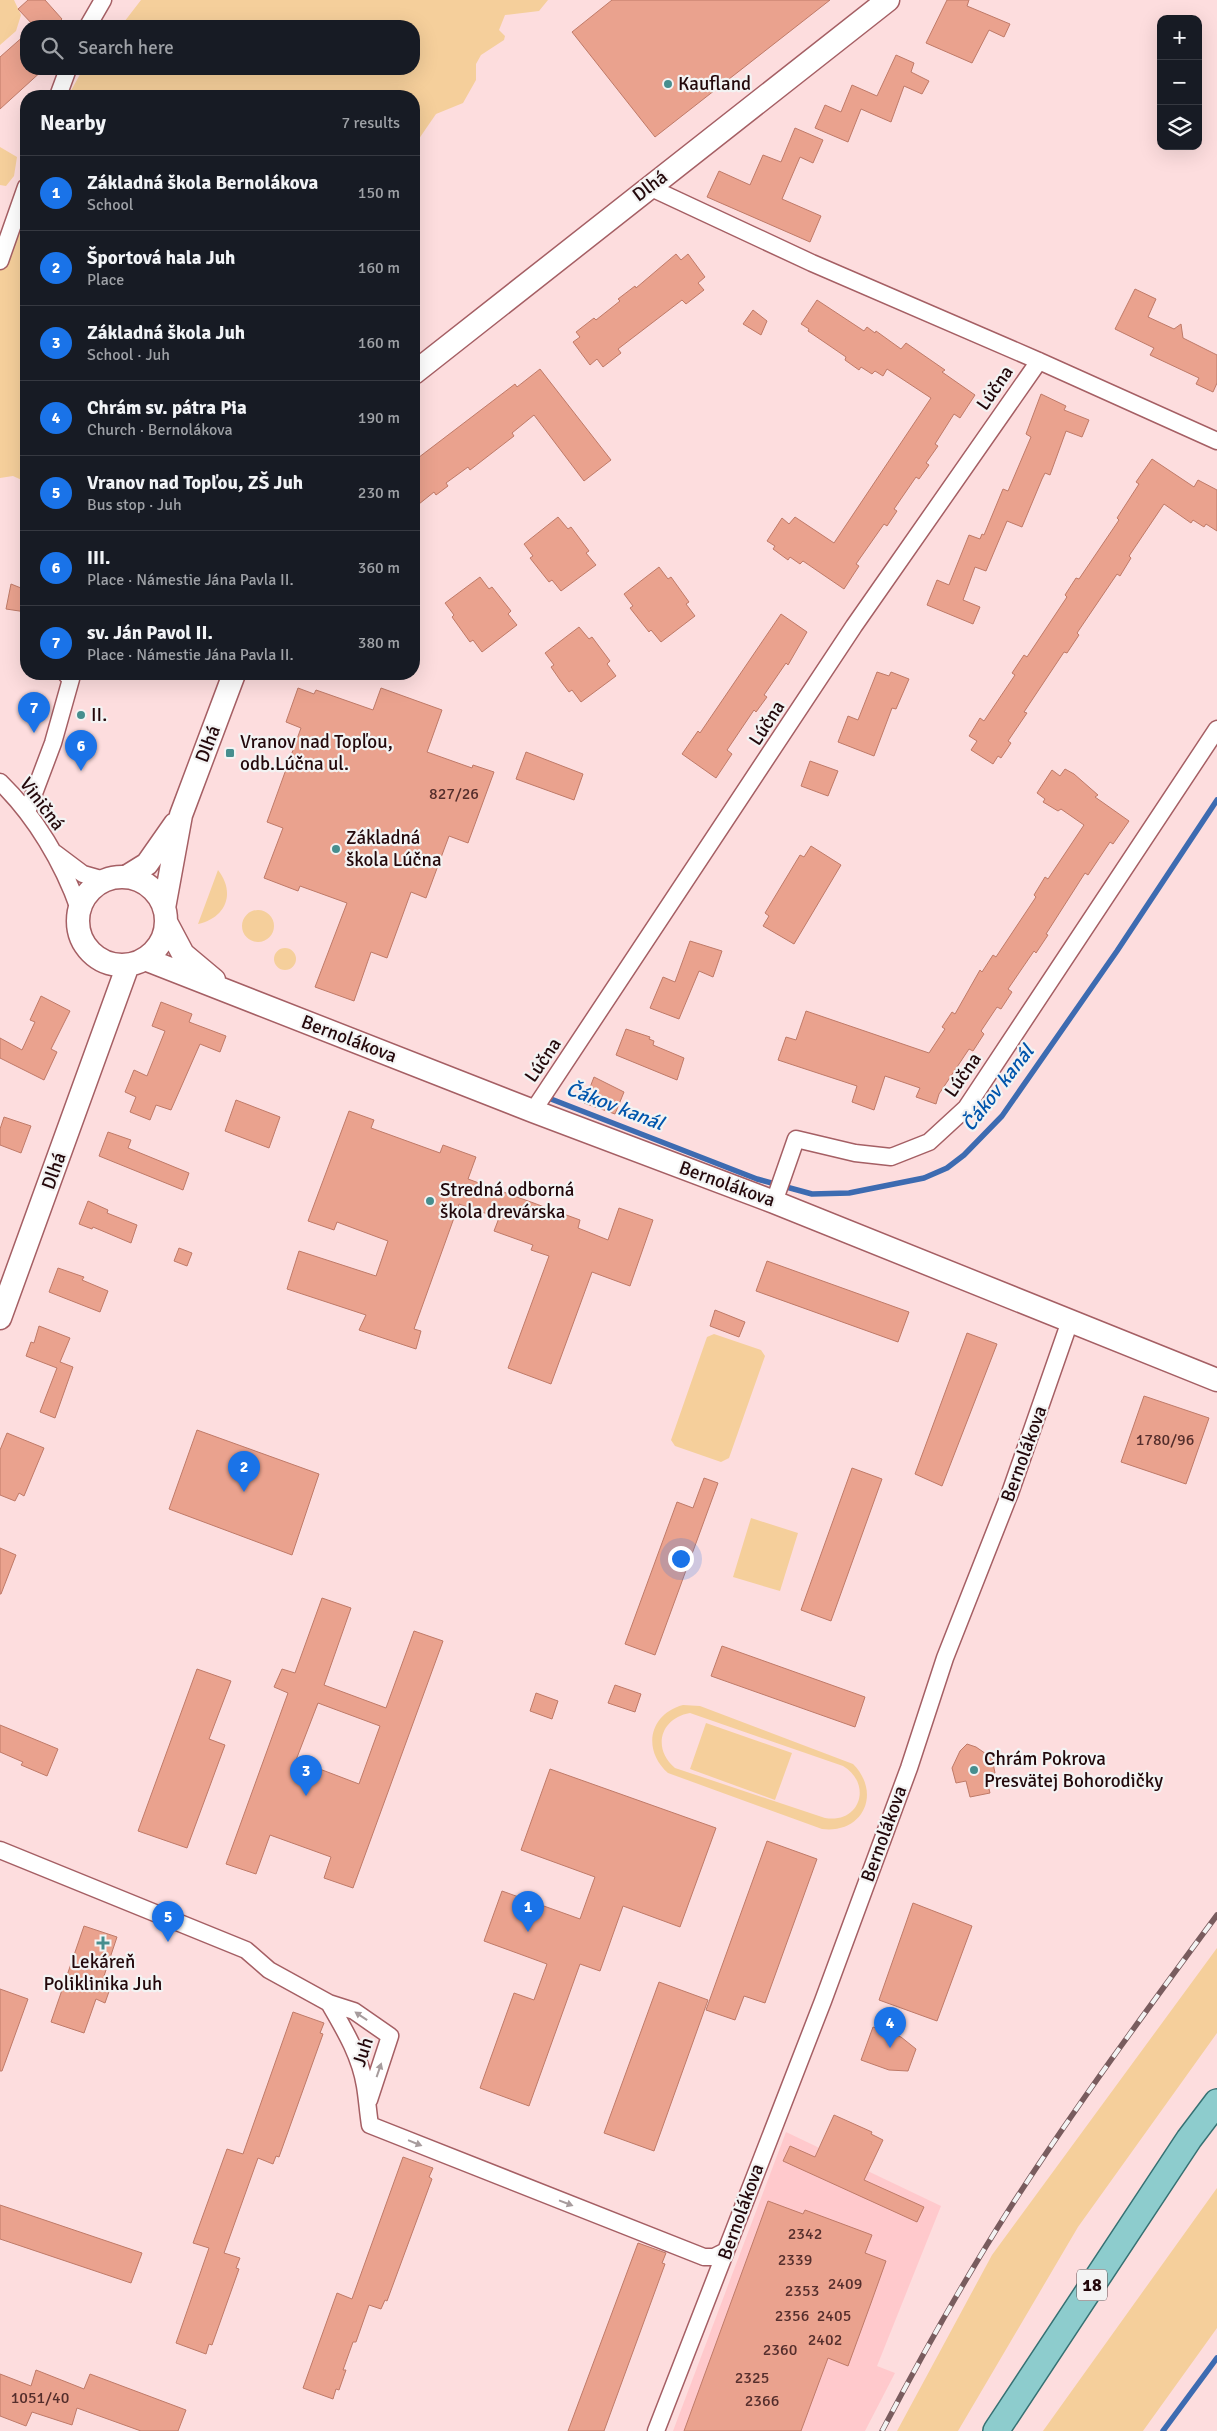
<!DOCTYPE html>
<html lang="en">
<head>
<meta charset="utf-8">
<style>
	:root { --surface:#171b24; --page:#20242c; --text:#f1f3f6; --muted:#9ea1a6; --line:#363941; --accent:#1a73e8 }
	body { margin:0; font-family:Signika,sans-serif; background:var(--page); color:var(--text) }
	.controls { position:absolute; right:15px; top:15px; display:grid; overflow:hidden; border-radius:10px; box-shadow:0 5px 20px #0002 }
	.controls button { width:45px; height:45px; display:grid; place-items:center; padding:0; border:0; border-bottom:1px solid var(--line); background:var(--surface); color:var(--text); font:25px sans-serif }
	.you { position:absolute; left:680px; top:1558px; width:18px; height:18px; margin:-12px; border:4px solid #fff; border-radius:50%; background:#1a73e8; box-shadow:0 0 0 8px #1a73e833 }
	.badge { display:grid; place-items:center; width:32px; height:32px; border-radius:50%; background:var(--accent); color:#fff; font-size:16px; font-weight:700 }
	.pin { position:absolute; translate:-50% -41px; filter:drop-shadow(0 1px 2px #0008) }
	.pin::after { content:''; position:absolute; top:26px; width:18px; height:15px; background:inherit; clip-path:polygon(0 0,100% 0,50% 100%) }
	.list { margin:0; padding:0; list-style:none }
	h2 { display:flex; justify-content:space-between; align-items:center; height:65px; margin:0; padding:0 20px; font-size:21px }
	h2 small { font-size:16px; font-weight:400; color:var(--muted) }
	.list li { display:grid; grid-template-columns:32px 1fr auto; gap:15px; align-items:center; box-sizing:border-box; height:75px; padding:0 20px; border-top:1px solid var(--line) }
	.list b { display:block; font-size:19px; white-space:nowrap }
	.list p { margin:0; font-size:16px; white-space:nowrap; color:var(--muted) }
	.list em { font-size:16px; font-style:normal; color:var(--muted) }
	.icon { flex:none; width:28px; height:28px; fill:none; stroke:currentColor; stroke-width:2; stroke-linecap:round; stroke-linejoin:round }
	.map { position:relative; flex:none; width:1217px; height:2431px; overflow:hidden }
	.search { position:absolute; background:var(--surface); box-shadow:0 5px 20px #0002; left:20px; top:20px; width:400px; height:55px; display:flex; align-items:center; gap:12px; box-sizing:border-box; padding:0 18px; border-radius:20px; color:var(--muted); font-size:19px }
	.panel { position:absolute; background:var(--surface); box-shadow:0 5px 20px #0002; left:20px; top:90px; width:400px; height:590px; border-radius:20px }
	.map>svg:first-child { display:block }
</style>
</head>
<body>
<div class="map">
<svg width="1217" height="2431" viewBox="0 0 1217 2431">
	<rect width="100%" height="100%" fill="#fdddde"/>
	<!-- built -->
	<path fill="#ffc9cc" d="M786 2132 941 2206 877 2366 895 2373 865 2431H673Z"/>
	<!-- green -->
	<path fill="#f5cf9b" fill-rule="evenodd" d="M0 0H14L21 15 16 31 0 45Z
		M141 0H548L539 11 505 15 499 30 505 36 504 40 481 55 476 64V80L463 103 436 114 414 146V96H68L83 69H414V26H121Z
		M0 147 17 157 14 176 6 186 0 185Z
		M26 188V482L13 476 0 478V266Z
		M218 870C236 893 226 918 198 924Z
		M242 926a16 16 0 1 1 32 0a16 16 0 1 1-32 0Z
		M274 959a11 11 0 1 1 22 0a11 11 0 1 1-22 0Z
		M714 1334 761 1350 765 1356 729 1458 721 1462 675 1446 671 1440 707 1337Z
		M751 1518 798 1533 780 1591 733 1577Z
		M683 1705 700 1706 853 1764C882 1793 863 1834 822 1829L668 1773C642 1750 649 1714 683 1705ZM690 1713 843 1766C873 1784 860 1824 825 1818L675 1768C652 1749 660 1718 690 1713Z
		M706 1723 792 1753 775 1800 690 1769Z
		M1217 1948V2033L1078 2227 958 2431H897L992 2255Z
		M1217 2188V2328L1143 2431H1043Z"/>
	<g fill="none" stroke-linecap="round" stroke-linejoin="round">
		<!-- stream -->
		<path stroke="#3d6bb1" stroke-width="5.5" d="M551 1099 757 1179 812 1194 849 1193 924 1178 947 1168 964 1155 1002 1116 1117 951 1217 800
			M1163 2431 1217 2358"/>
	</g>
	<!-- building -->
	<path fill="#eaa28e" stroke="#bf7a68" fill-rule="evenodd" d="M28 0H45L62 19 55 26H34L18 9Z
		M612 0H830L655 137 572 32Z
		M947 0H969L967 6 1010 24 1004 37 989 30 972 63 926 43Z
		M26 34V69H44L0 109V57Z
		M896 55 914 63 911 72 929 81 922 94 904 86 891 122 861 109 848 142 815 128 825 105 841 112 852 85 877 96Z
		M795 128 823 140 813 163 800 157 782 199 821 216 810 242 707 197 719 171 750 185 763 155 781 162Z
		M676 254 681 260 688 254 705 277 698 283 704 290 686 304 682 300 618 349 621 353 603 367 597 359 590 365 573 342 580 337 576 332 594 318 596 320 620 301 618 299 635 286 636 288Z
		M1135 289 1156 299 1148 317 1174 329 1181 324 1183 338 1217 355V383L1213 392 1196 384 1199 378 1150 355 1154 348 1115 329Z
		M817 300 864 331 867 327 875 333 876 331 901 349 906 343 945 370 942 372 975 395 960 418 954 414 935 444 938 446 926 463 929 465 919 479 916 477 894 509 897 511 887 526 884 524 856 564 859 566 844 589 803 561 800 564 790 557 788 560 773 549 775 546 767 541 782 518 789 524 795 517 834 543 931 398 887 369 883 376 875 371 872 374 861 367 859 370 845 360 846 357 808 331 809 329 801 324Z
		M753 310 767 321 761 335 743 324Z
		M540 369 611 460 584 481 534 415 512 433 514 436 470 470 468 467 446 483 448 486 436 495 434 492 414 508V461L515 384 517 387Z
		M1041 394 1066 406 1064 410 1089 420 1082 437 1066 431 1050 475 1045 473 1042 479 1022 527 1007 521 986 571 975 567 963 600 980 607 973 624 927 605 937 580 949 585 969 535 980 539 982 534 984 535 1003 489 1008 491 1031 437 1026 434Z
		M1152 459 1194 487 1198 480 1217 490V531L1206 524 1204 527 1193 520 1191 523 1164 504 1129 556 1131 558 1120 576 1117 574 1077 633 1079 635 1067 653 1064 652 1024 712 1027 713 1008 741 1011 743 1001 758 998 756 993 764 971 750 977 741 969 736 980 718 984 721 1015 675 1012 673 1024 655 1027 657 1067 597 1065 595 1076 578 1079 579 1119 520 1117 518 1139 484 1136 482Z
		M558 517 568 529 571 527 589 551 586 553 596 565 561 591 552 580 549 582 530 558 533 556 524 544Z
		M659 567 668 579 671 577 689 602 686 604 695 616 661 642 651 630 649 632 630 608 633 606 624 594Z
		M480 577 489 589 492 587 511 611 508 614 517 625 482 652 473 640 470 642 452 617 454 615 445 603Z
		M11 584 26 590V612L6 609Z
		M781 614 807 632 788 665 786 663 764 695 767 697 756 712 754 710 727 750 732 754 716 778 682 754 698 731 700 733Z
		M579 627 589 639 592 637 610 661 607 664 616 676 581 702 572 690 569 692 560 680 551 667 554 665 545 653Z
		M877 672 889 676 891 672 909 679 896 709 892 708 874 756 838 742 848 716 858 720Z
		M298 688 314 694 316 690 373 710 381 688 442 710 427 752 472 768 473 765 494 772 468 843 449 836 426 898 411 892 387 958 371 952 354 1001 315 987 347 903 300 886 298 891 264 878 283 828 267 822 301 728 286 722Z
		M526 752 583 774 574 800 516 779Z
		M810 761 838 771 828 796 801 786Z
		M1065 769 1074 774 1098 795 1095 797 1129 821 1113 844 1110 842 1088 875 1085 873 1046 934 1048 935 1036 953 1034 951 1008 989 1012 992 1001 1009 997 1007 981 1031 984 1034 973 1051 969 1049 939 1094 936 1104 916 1097 920 1088 885 1076 874 1110 852 1102 857 1086 778 1060 786 1037 796 1040 806 1011 929 1053 945 1029 942 1027 952 1012 955 1014 980 970 982 972 993 955 996 957 1036 897 1034 895 1045 877 1048 879 1084 825 1061 809 1058 811 1043 802 1045 799 1037 793 1052 770 1060 776Z
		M811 846 841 865 794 944 763 926 769 916 765 913 800 855 804 857Z
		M690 941 722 951 713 977 699 971 679 1019 650 1008 663 977 675 982Z
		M41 996 70 1011 51 1049 57 1052 44 1080 0 1058V1038L22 1050 35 1022 30 1020Z
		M161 1002 192 1014 189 1022 226 1036 220 1052 200 1044 171 1110 156 1105 150 1120 130 1112 136 1097 125 1092 134 1070 147 1076 165 1031 152 1026Z
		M626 1029 650 1037 649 1039 654 1041 653 1045 684 1058 677 1080 616 1055Z
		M594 1077 624 1092 615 1114 584 1103Z
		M236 1100 280 1117 269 1148 225 1131Z
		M349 1111 374 1120 371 1128 440 1153 443 1145 476 1157 468 1179 580 1220 578 1228 608 1240 619 1208 653 1220 630 1286 592 1272 551 1384 508 1368 549 1256 531 1250 533 1245 494 1231 499 1218 459 1204 414 1329 421 1331 416 1349 359 1330 366 1315 287 1289 299 1251 376 1276 388 1241 337 1222 334 1230 308 1221Z
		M4 1117 31 1126 21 1153 0 1145V1129Z
		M108 1132 131 1140 128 1148 189 1173 183 1190 99 1156Z
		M88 1201 108 1210 107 1213 137 1225 131 1243 93 1227 92 1229 79 1224Z
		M179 1248 192 1253 187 1266 174 1261Z
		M767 1261 909 1312 898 1342 756 1291Z
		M58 1268 84 1277 82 1280 108 1291 100 1312 49 1292Z
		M715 1310 745 1322 739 1337 710 1326Z
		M39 1326 70 1338 60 1362 73 1367 55 1418 40 1412 57 1368 26 1356 31 1342 34 1343Z
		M967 1333 997 1344 942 1486 915 1474Z
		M1144 1396 1209 1418 1186 1484 1121 1462Z
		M197 1430 319 1474 292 1555 169 1509Z
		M7 1433 44 1448 24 1496 19 1493 15 1501 0 1495V1450Z
		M852 1468 882 1479 831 1621 801 1610Z
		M704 1478 718 1483 655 1655 625 1644 677 1502 693 1508Z
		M0 1548 16 1555 1 1594H0Z
		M322 1598 351 1608 324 1685 386 1708 414 1631 443 1641 353 1888 324 1878 331 1857 270 1835 256 1874 226 1864 288 1693 274 1687 282 1669 295 1673ZM318 1703 380 1726 359 1784 296 1760Z
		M722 1646 865 1697 855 1727 711 1676Z
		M197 1669 231 1681 209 1739 225 1745 187 1848 138 1831Z
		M615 1685 641 1694 635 1712 608 1703Z
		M536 1693 558 1701 552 1719 530 1711Z
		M0 1725 58 1749 47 1776 21 1765 23 1762 0 1752Z
		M967 1744 976 1747 992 1758 995 1773 986 1777 990 1793 970 1797 966 1781 956 1783 952 1768 960 1751Z
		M550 1769 716 1828 680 1927 623 1906 600 1971 580 1964 529 2106 480 2088 514 1993 534 2000 547 1964 484 1941 502 1891 580 1919 595 1877 521 1850Z
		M767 1841 817 1859 765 2003 744 1996 735 2020 706 2010Z
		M913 1903 972 1926 937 2021 879 2000Z
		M84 1926 117 1937 104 1976 113 1980 105 2003 96 1999 84 2033 51 2022Z
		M659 1982 708 2000 654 2151 604 2133Z
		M0 1989 28 1999 2 2071H0Z
		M293 2012 324 2023 320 2033 323 2034 279 2157 276 2156 273 2164 258 2158 224 2253 240 2258 236 2268 239 2269 212 2345 209 2344 206 2354 176 2343 209 2248 193 2243 227 2149 243 2154Z
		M873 2027 901 2037 916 2049 908 2071 889 2070 861 2060Z
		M834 2115 872 2132 871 2134 883 2140 864 2180 924 2207 917 2222 783 2161 790 2146 815 2157Z
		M403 2157 433 2168 429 2177 432 2179 387 2301 385 2300 381 2309 369 2305 356 2342H353L343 2370H346L339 2390 336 2389 333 2399 303 2388 337 2293 352 2299Z
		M768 2201 803 2214 805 2210 872 2235 865 2253 886 2261 871 2303 848 2366 828 2358 801 2431H684Z
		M0 2205 142 2253 131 2283 0 2239Z
		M638 2243 666 2253 662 2263 665 2264 604 2431H568Z
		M36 2370 84 2389 90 2374 186 2410 178 2431H141L77 2408 72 2425 32 2412 26 2426 0 2416V2374L31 2386Z"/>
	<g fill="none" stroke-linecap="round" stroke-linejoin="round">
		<!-- street casing -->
		<g stroke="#a55f64" stroke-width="19">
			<path id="street" d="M88 26 103 0
				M58 96 68 69
				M649 187 812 263 1039 361 1217 441
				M0 261 26 187
				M0 782C35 816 63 863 79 909
				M27 812 53 743 71 679 66 674
				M55 853 83 874 104 880
				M533 1111 854 626 1039 361
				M774 1202 796 1139 855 1153 891 1157 929 1142 966 1108 1217 729
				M0 1850 246 1950 269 1970 329 2003 354 2011 390 2036 369 2100
				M329 2003C344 2029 360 2055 365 2086 367 2098 368 2112 370 2125L704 2257H714L726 2251
				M656 2431 823 2001 909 1768 945 1658 1010 1493 1070 1321"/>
		</g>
		<!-- secondary casing -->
		<g stroke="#a55f64" stroke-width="25">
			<path id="secondary" d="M414 373 888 0
				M78 921a44 44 0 1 1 88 0a44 44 0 1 1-88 0Z
				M126 877 147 864 175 824
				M164 908 181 815 234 674
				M166 922 183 954 214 980
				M145 959 533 1111 774 1202 1217 1380
				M0 1318 128 965"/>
		</g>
		<!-- primary casing -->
		<g stroke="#367173" stroke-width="28">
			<path id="primary" d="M996 2431 1189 2139 1217 2102"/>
		</g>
		<!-- street -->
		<use href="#street" stroke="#fff" stroke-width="16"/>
		<!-- secondary -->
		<use href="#secondary" stroke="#fff" stroke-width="22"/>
		<!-- primary -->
		<use href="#primary" stroke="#8dcccd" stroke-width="25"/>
		<!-- rail casing -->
		<g stroke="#795c5e" stroke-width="5.5">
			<path id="rail" d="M882 2431C922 2355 964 2280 1010 2208 1075 2107 1146 2011 1217 1915"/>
		</g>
		<!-- rail -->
		<use href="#rail" stroke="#f3f3f3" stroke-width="4" stroke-dasharray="11" stroke-linecap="butt"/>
	</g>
	<!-- one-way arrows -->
	<defs><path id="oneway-solid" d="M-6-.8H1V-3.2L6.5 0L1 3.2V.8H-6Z" transform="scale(1.25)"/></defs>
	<g fill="#a79c9d">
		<use href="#oneway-solid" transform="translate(361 2016) rotate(-146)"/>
		<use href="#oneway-solid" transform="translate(379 2070) rotate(-71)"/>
		<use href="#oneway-solid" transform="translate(415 2143) rotate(22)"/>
		<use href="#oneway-solid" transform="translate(566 2203) rotate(21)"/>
	</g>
	<!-- markers -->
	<g fill="#468e8e" stroke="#f3f3f3" stroke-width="2">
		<circle cx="668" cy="84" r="5"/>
		<circle cx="81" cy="715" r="5"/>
		<rect x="225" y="748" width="10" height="10" rx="2.5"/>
		<circle cx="336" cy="849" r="5"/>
		<circle cx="430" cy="1201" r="5"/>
		<circle cx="974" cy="1770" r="5"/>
		<path d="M100.5 1935.5h5v5h5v5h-5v5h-5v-5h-5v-5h5z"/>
	</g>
	<g text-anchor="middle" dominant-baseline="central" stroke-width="4.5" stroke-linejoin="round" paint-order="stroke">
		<!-- number labels -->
		<g font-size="16" fill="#552e2c">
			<text x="454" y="794">827/26</text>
			<text x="1165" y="1440">1780/96</text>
			<text x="805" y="2234">2342</text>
			<text x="795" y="2260">2339</text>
			<text x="845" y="2284">2409</text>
			<text x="802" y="2291">2353</text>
			<text x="792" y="2316">2356</text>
			<text x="834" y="2316">2405</text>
			<text x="825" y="2340">2402</text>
			<text x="780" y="2350">2360</text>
			<text x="752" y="2378">2325</text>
			<text x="40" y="2398">1051/40</text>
			<text x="762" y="2401">2366</text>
		</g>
		<!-- shield labels -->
		<rect fill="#f3f3f3" stroke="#614e51" stroke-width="1" x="1077" y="2269.5" width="30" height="31" rx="4"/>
		<g font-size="18" font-weight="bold" fill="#23080b">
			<text x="1092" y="2285">18</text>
		</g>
		<!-- poi labels -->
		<g font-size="19" fill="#23080b" stroke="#f3f3f3" text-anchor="start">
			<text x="678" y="84">Kaufland</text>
			<text x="91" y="715">II.</text>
			<text x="240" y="742">Vranov nad Topľou,<tspan x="240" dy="22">odb.Lúčna ul.</tspan></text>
			<text x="346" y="838">Základná<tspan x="346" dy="22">škola Lúčna</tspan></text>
			<text x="440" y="1190">Stredná odborná<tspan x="440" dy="22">škola drevárska</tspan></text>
			<text x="984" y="1759">Chrám Pokrova<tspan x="984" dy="22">Presvätej Bohorodičky</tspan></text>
			<text x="103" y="1962" text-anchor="middle">Lekáreň<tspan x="103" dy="22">Poliklinika Juh</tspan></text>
		</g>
		<!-- street labels -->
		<g font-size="19" fill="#23080b" stroke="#f3f3f3">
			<text transform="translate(650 186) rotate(-37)">Dlhá</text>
			<text transform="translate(995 388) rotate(-55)">Lúčna</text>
			<text transform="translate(767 723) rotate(-57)">Lúčna</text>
			<text transform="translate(208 744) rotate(-69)">Dlhá</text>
			<text transform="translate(42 804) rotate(53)">Viničná</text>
			<text transform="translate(349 1039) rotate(21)">Bernolákova</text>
			<text transform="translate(543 1060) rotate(-56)">Lúčna</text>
			<text transform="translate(963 1075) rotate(-55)">Lúčna</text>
			<text transform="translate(54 1171) rotate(-70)">Dlhá</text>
			<text transform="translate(727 1184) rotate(20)">Bernolákova</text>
			<text transform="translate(1024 1454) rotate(-70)">Bernolákova</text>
			<text transform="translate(884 1834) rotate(-70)">Bernolákova</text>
			<text transform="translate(363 2052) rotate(-72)">Juh</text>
			<text transform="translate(741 2212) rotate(-70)">Bernolákova</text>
		</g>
		<!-- water labels -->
		<g font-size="20" font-style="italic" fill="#0055ac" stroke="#f3f3f3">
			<text transform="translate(998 1088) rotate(-52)">Čákov kanál</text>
			<text transform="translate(615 1106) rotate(21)">Čákov kanál</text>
		</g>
	</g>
</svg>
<div class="controls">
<button>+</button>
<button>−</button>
<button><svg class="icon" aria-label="layers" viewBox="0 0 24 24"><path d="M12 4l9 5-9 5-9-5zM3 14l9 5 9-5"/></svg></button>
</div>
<div class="you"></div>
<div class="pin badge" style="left:528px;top:1932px">1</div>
<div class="pin badge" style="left:244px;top:1492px">2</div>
<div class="pin badge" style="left:306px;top:1796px">3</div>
<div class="pin badge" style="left:890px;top:2048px">4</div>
<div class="pin badge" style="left:168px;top:1942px">5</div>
<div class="pin badge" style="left:81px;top:771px">6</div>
<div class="pin badge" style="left:34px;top:733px">7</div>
<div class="search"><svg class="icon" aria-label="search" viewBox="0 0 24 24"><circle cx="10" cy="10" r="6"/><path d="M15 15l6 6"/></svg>Search here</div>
<section class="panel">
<h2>Nearby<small>7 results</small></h2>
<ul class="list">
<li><span class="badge">1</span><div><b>Základná škola Bernolákova</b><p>School</p></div><em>150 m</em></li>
<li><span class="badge">2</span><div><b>Športová hala Juh</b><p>Place</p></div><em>160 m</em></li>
<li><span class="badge">3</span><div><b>Základná škola Juh</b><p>School · Juh</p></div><em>160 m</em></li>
<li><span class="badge">4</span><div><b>Chrám sv. pátra Pia</b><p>Church · Bernolákova</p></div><em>190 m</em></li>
<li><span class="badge">5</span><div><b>Vranov nad Topľou, ZŠ Juh</b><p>Bus stop · Juh</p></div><em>230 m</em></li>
<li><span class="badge">6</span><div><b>III.</b><p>Place · Námestie Jána Pavla II.</p></div><em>360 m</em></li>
<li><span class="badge">7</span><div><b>sv. Ján Pavol II.</b><p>Place · Námestie Jána Pavla II.</p></div><em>380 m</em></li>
</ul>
</section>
</div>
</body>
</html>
